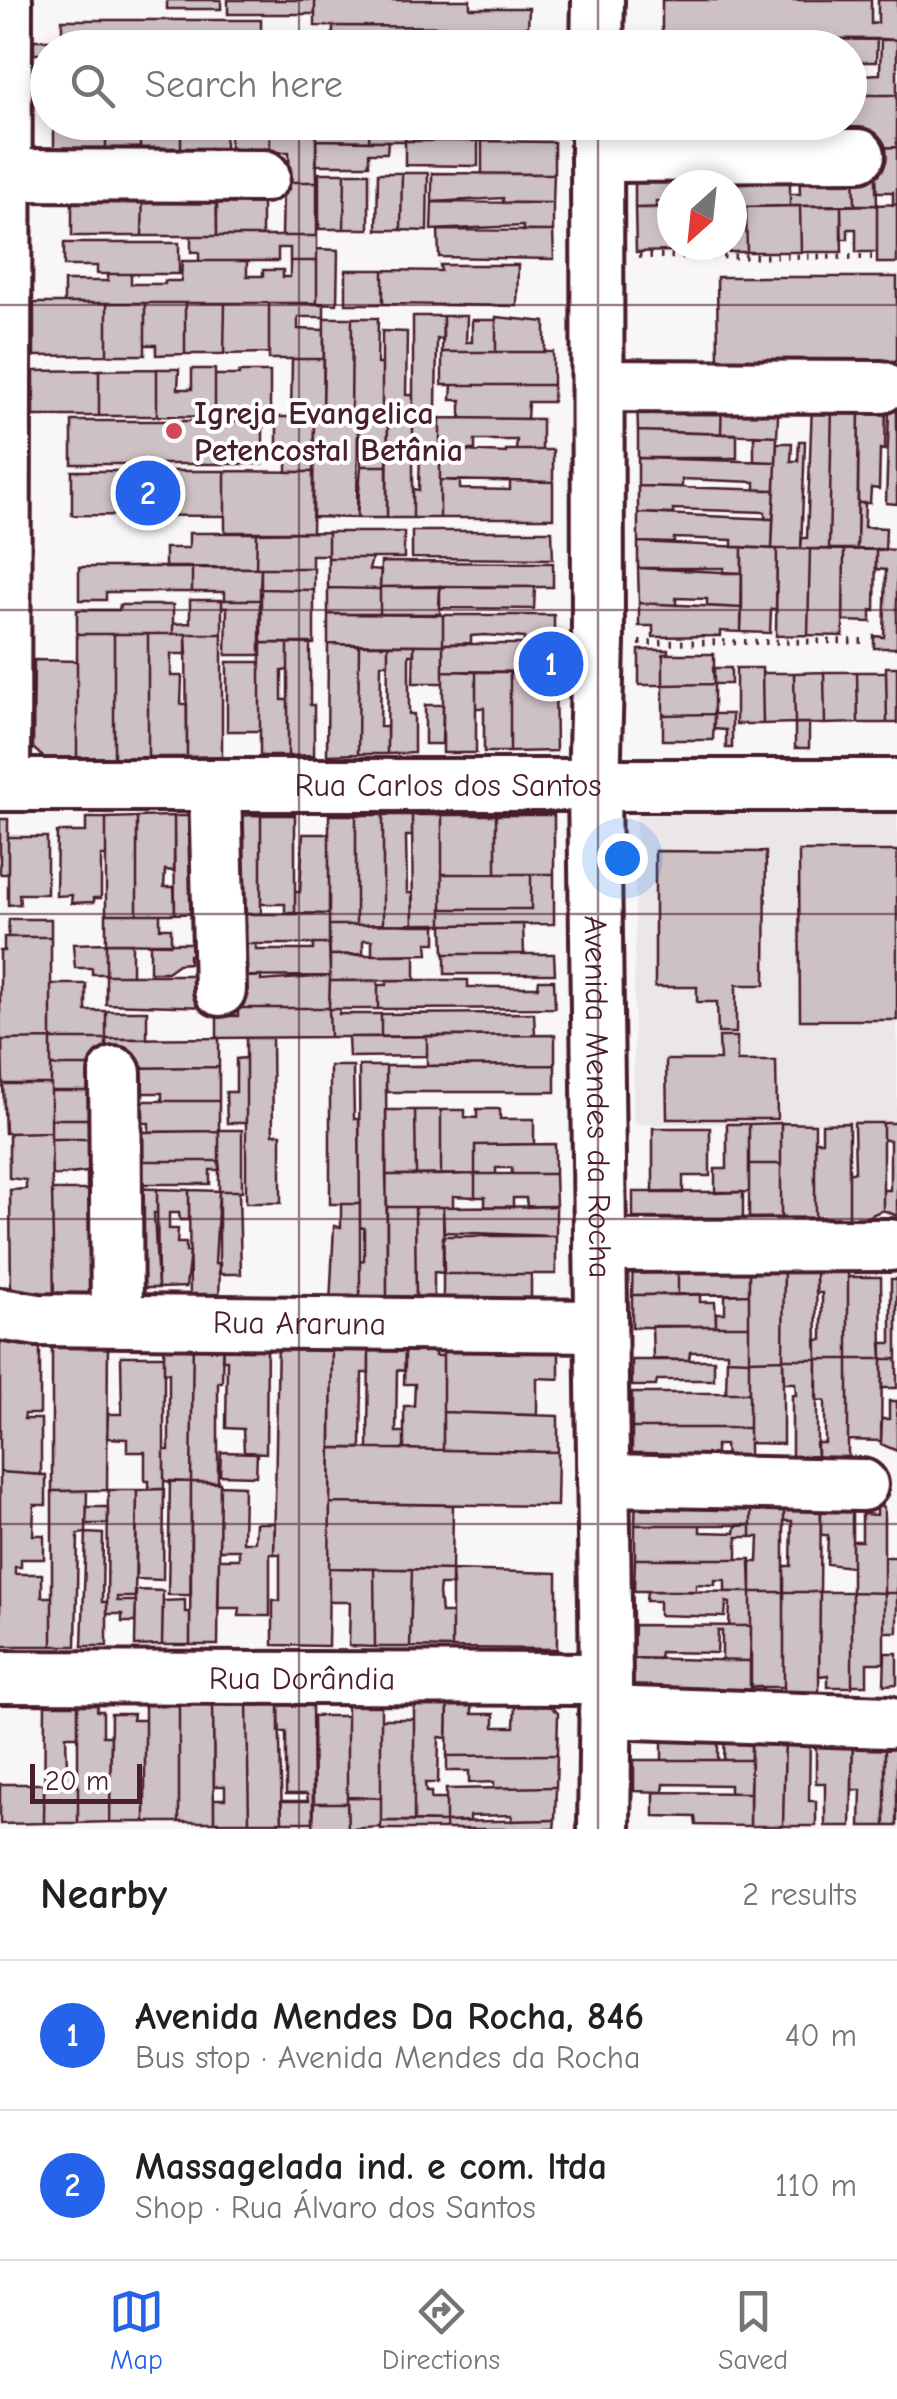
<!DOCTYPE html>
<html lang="en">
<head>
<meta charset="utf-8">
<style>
	:root { --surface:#fff; --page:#f2f2f2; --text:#202124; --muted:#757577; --line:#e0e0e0; --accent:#2563eb }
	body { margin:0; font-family:"Comic Neue",sans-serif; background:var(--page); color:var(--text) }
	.compass { position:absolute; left:657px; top:170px; width:90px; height:90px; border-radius:50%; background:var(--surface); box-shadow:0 5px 15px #0003; rotate:207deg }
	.scale { position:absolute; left:30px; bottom:25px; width:112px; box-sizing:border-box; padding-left:10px; border:5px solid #4a1f2b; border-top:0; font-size:28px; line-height:35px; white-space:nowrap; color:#4a1f2b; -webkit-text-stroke:8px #fff; paint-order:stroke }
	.you { position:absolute; left:622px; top:858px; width:35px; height:35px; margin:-25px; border:8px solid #fff; border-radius:50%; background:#1a73e8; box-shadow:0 0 0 15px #1a73e833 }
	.badge { display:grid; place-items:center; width:65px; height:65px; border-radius:50%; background:var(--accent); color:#fff; font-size:32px; font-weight:700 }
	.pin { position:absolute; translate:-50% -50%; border:5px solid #fff; box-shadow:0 2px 10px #0006 }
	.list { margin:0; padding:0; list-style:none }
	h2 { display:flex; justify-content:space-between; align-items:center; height:130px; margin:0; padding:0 40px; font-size:42px }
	h2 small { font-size:32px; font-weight:400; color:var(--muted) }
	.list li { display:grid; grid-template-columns:65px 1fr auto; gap:30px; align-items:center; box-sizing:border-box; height:150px; padding:0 40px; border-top:2px solid var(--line) }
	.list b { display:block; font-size:38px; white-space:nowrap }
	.list p { margin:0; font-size:32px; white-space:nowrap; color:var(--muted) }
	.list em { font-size:32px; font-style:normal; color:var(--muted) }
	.icon { flex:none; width:55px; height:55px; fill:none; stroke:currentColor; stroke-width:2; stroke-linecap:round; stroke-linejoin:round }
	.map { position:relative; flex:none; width:897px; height:1829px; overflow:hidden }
	.search { position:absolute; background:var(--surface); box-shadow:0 5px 15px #0003; left:30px; right:30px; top:30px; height:110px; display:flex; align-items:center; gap:25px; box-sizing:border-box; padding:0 35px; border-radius:55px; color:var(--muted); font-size:38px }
	.sheet { height:430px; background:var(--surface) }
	nav { display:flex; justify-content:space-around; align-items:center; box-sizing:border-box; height:140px; border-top:2px solid var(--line); background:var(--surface); font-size:28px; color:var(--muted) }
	nav a { display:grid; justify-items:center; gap:5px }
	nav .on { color:var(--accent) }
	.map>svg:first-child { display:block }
</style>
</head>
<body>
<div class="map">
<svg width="897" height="1829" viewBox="0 0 897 1829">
	<rect width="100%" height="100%" fill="#f8f6f7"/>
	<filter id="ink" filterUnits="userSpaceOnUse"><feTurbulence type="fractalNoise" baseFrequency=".01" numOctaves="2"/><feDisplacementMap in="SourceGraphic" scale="20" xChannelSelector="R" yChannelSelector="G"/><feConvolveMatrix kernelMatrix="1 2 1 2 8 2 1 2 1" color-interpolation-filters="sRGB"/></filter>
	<g filter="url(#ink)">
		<!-- built -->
		<path fill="#ebe6e8" d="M897 814V1123L633 1124 636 815Z"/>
		<!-- building -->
		<path fill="#cdc1c4" stroke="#4a1f2b" stroke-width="2.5" d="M167 0H221V9H167Z
			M228 0H315V14H228Z
			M315 0H470V8H529L528 27 315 26Z
			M662 0H871V24L878 23V0H897V40L662 38Z
			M62 20H261V32L276 31V40H62Z
			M333 26 528 27V48H333Z
			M710 38 877 39 876 62H850V48H710Z
			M881 39 897 40V95H862V75L880 74Z
			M34 40H276L275 48H48V54H34Z
			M850 71H862V95H850Z
			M850 95H897V147L797 149 659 143V122H850Z
			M316 122H370L369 141 316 140Z
			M370 122H404L405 141H369Z
			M404 122H443V141H405Z
			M443 122H480L481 141H443Z
			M54 125 106 126V171H65L64 148H54Z
			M106 126H140V171H106Z
			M140 126H181V171H140Z
			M181 126H225V171L181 160Z
			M230 126H270V171H230Z
			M270 126H316L317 182H290L289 152H270Z
			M316 140 388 141 387 153H369V165H316Z
			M405 141H478V166L405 165Z
			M482 141 554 142V174H482Z
			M897 147V204L893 205V192H876V148Z
			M790 162V206L732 207V185H722V163Z
			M799 162H854L855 205 790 206V194H800Z
			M722 163V185H672V202L656 201V208H635V164Z
			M876 166 877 205H855L854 167Z
			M319 173H345L344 229H319Z
			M345 173H369V229H344Z
			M378 173H402L401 230H377Z
			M402 173H428L427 231 401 230Z
			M432 173 554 174 553 203H503V198L432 202Z
			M216 181 262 182V236H217Z
			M290 182H317V236H282L283 189H289Z
			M72 189H143L142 236H72Z
			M143 189 217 190V236H142Z
			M432 202 553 203V231H523V226L431 230Z
			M897 204V263H877V205Z
			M877 205V252H856V229H848V239H841V206Z
			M800 206 801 252H747L746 207Z
			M800 206H841L842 252H801Z
			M672 207V251L636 252 635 208Z
			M732 207H746L747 252H717L716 245H732Z
			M438 230 553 231 554 259 439 257Z
			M191 236H317V261H290V248H278V261H199V252H191Z
			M64 243H179V274H97V266H64Z
			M672 245H716L717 252 672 251Z
			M317 249 338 250 337 304 317 303Z
			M182 261H247V276H263V270H283V277H290V261H317V303H64V281H108V274H131V284H165V281H181Z
			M440 265H518L517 306 383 304V270L441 271Z
			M346 270H383V304H346Z
			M717 277H897V361H718Z
			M34 303H107V355L34 356Z
			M107 303H145V355H107Z
			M145 303H185V354L156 355V345H145Z
			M185 303H225L224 354H185Z
			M225 303H269V353L224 354Z
			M269 303 324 304V317H298V329L324 330V359H269Z
			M413 316H443V340L437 339 436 409H413Z
			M443 316H467L466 342H472V320H496V352H442Z
			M496 317 545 322V352H496Z
			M324 318H352L351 418 323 417Z
			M352 318H378L377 364H382V418H351Z
			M382 331 407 332 406 395H413V418H382Z
			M442 352H553V385H442Z
			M292 359H324L323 417H291Z
			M157 369V416H99V370Z
			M157 369H179L178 389H192V369H215V417L157 416Z
			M99 370V416H34V371Z
			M239 372H270V417H215V375H239Z
			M452 385H553V402H528L527 419 461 418V400H451Z
			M637 395 722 396 721 434 638 431Z
			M722 396 779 397 777 436 721 434Z
			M812 404 832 405 829 549H801L802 538H807Z
			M832 405H859L857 549H829Z
			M859 405H886L885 450 880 449 879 489 871 488 870 503H858Z
			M889 411H897V504L886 503Z
			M277 417H314L313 472H287V456H277Z
			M314 417 358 418 357 518 313 517Z
			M358 418H388L387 466H361Z
			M388 418H413V518H387Z
			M413 418H440V518H413V489L419 490 420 451 419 438H413Z
			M440 418 542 419V450H516L517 440H475V450H440Z
			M72 421H263V464H72Z
			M638 431 737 434V458H638Z
			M754 435 777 436 776 462 754 461Z
			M799 441H805L801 549H772L777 443H792L791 461H798Z
			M440 450 506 453V450H553V482L440 480Z
			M638 458 776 462 775 490H755V482L682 479V487L638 486Z
			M361 466H387V518H357Z
			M72 471H225V516L72 515Z
			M225 471 313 472 312 532H225Z
			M440 480 460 481V489L510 490V481L553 482V518H440Z
			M638 486 775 490 773 519H765V512L673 509V514L638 513Z
			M858 503H865L864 527 886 528 885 550 857 549Z
			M638 513 773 519 772 549 732 547V540L674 538V543L638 542Z
			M412 531H552L553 559 412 558Z
			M328 532H404V558H328Z
			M328 532V555H312V568H256L257 533Z
			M189 533H257L256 568H165V548H189Z
			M638 542 742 547V573H723L724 568H638Z
			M742 547 777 549 776 609H771L770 633 741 632Z
			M777 549H810L808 635 776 636Z
			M810 549 844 550 843 636 808 635Z
			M876 549 897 550V648H874V636L884 637 886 570 876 569Z
			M876 549 875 611 871 610V622L843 621 844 550Z
			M328 558H372L369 570 381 571 380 589 328 588Z
			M381 562 553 563V587H380Z
			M79 567H192V592H106V600H79Z
			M192 567 261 568V600H225V592H192Z
			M261 568H314V590L260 589Z
			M638 568 742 573V608L707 606V599L676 598V605L639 603Z
			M440 586V614H380V587Z
			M440 586 535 587 534 609 439 608Z
			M328 588 380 589V614H328Z
			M260 589 314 590V644L260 643Z
			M190 600H222V634H173V624L190 623Z
			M222 600H261V655H226L227 607H222Z
			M639 603 742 608 741 632 720 631V636L653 637V626H639Z
			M120 605H173V634H77V610H119Z
			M328 614 443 615V645L328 644Z
			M443 615H554V644H524V638L485 635 471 636V643L443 644Z
			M77 634H114V758L77 759Z
			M114 634H148V757L114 758Z
			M148 634H186L187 654H171V676H182L181 704H187V757H148Z
			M186 634H222V756L187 757Z
			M260 643H288V670L282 671V700H288V756H260Z
			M288 643H310V705H314V755L288 756Z
			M328 644 359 645 358 754 327 755Z
			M443 644H554L555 672 443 671Z
			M359 645H388V664H381L380 727H387V754H358Z
			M388 645H414V655H409V714H414V753L387 754Z
			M414 645H443V683H413Z
			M639 650H668V654H663V685H639Z
			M663 654H714V684L663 685Z
			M34 660 77 661V759H45L33 748Z
			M227 662H260V731H227Z
			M886 667H897V723H887Z
			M713 668H731V684H714Z
			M736 668H762L763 724H736Z
			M443 671 476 672V753H443Z
			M476 672H510V752H484V708H476Z
			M510 672H555L556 751 510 752Z
			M824 672 825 724 795 723 794 673Z
			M824 672H857L858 723 825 724Z
			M857 672H886L887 723H858Z
			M762 673H794L795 723 763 724Z
			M714 684V714L663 715V685Z
			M425 705H443L442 744H425Z
			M714 714 713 740H663V715Z
			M714 714H732V748H726V730L714 729Z
			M795 723H809V748H795Z
			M261 815V914H225L224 816Z
			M261 815H295V913H285V904H261Z
			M329 815H356V925H329Z
			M356 815H383V924L356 925Z
			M383 815H412V836H406L407 893H412L413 925 383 924Z
			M412 815H442V925H413Z
			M442 815H496V874H442Z
			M496 815H554V874H496Z
			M174 816V871L165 870 164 887H174L175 914H137V817Z
			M174 816H207L208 913 175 914Z
			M137 817V914H106V818Z
			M86 818H106V856H101V898H94V902L71 903 72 895 56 896 57 832H86Z
			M0 819H8V874H0Z
			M303 834H329V914L295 913V892H300Z
			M8 837H47V894H19L20 904 8 905Z
			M655 851 766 852 765 985H736V1033H718L717 1002H697V987H655Z
			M799 851H897V1020H800Z
			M442 874H531V909H442Z
			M531 874H554V924L442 925V909H531Z
			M106 914H160V928H171V944L106 943Z
			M225 914H329V944H234Z
			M9 919H51V937H8Z
			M436 924V943H427L428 954 372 955V940H363V954L330 955 329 925Z
			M523 924 524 954H444L443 925Z
			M4 937H51V1039L0 1040V951H4Z
			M106 943H132V975H106Z
			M106 943V974H92V968H75L73 944Z
			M150 943H199L200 955H189V963L178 964 167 972H150Z
			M225 944H256V950H313V944H329L330 976 225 977Z
			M445 954H554L555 974H445Z
			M330 955H415V980L330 981Z
			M106 975H217L211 1007 106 1004Z
			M261 976V981L330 976 329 1008H225V977Z
			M387 980H468V987H538L539 980H554L555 1008 378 1009V985H387Z
			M330 981H378V1009H329Z
			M51 984H86V1011H106V1039H51Z
			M238 1008H329L330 1037 217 1038V1016H238Z
			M329 1009H340L339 1014H381V1037H330Z
			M106 1011H147V1039H106Z
			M534 1013 535 1035 381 1037V1014Z
			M555 1035V1065L427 1066V1036Z
			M427 1036V1056L349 1057 348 1037Z
			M719 1037H737V1061H776L777 1119H667L666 1060H720Z
			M219 1038V1067L106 1068V1039Z
			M246 1038H272L273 1134H281V1203H246Z
			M51 1039V1084H3L2 1040Z
			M51 1039H106V1066H51Z
			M246 1058V1123H227L226 1092H236V1059Z
			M555 1065V1092H386V1066Z
			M51 1066H106L107 1091H51Z
			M330 1066H353L354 1119H359L360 1204H330Z
			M359 1066H386L387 1305 360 1306V1261L364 1260V1228L360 1227Z
			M219 1067V1101H162V1093H124V1068Z
			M3 1084H51V1132L5 1133Z
			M51 1091H107L106 1119H51Z
			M124 1101H219V1131L149 1132V1123H124Z
			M477 1109H500V1119H534V1144L475 1145V1174L441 1175V1110H465V1117L477 1118Z
			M386 1110H415L416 1175H386Z
			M415 1110H441V1175H416Z
			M51 1119H99L106 1139H51Z
			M781 1123V1164H749V1124Z
			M781 1123 815 1124V1226H781Z
			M849 1123V1218H815V1141H822V1124Z
			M854 1123H883V1210L849 1225V1172H855Z
			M883 1123H897V1216L883 1210V1190H890V1140H883Z
			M727 1124H749V1192L715 1193V1169H727Z
			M653 1128H710V1176H683V1193H653Z
			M219 1130H242V1191H219Z
			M219 1131V1161H124V1132Z
			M51 1132 54 1300H11L10 1190 26 1189V1180L9 1178V1133Z
			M51 1139H106L107 1301 54 1300 52 1190H87V1172L52 1176Z
			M555 1144V1174H512V1168H496V1174H475V1145Z
			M128 1161H219L220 1170H210V1184H128Z
			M749 1164H781V1226H749Z
			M475 1174V1197L453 1196V1207H387L386 1175Z
			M475 1174H555L556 1206 527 1207 526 1198H513V1207H485V1197H475Z
			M124 1188 157 1189V1213H154L158 1288H124Z
			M157 1189 189 1190V1220H180L179 1213H169V1229H178L177 1243H186V1252H190L186 1287 158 1288Z
			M189 1190 219 1191 215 1264 220 1263 219 1303 190 1302Z
			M219 1191H239L241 1274H219Z
			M633 1192H743V1221L633 1226Z
			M341 1204H360V1306L330 1304 334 1226 341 1227Z
			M556 1206V1236L444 1232 443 1207Z
			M387 1207H415L416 1306 387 1305Z
			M415 1207H443L444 1273 434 1272V1297H416Z
			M443 1236H556V1274H443Z
			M633 1260H678V1295H632Z
			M678 1260H749V1294L678 1295Z
			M749 1260 784 1261 783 1359 749 1360Z
			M784 1261H816L817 1359H783Z
			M816 1261H848V1359H817L816 1340H822V1293H816Z
			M443 1274H531V1306H443Z
			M848 1277H881L882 1359H848Z
			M891 1279H897V1359H882L881 1343H891Z
			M700 1294V1302H715L716 1326 632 1327V1295Z
			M749 1294V1326H716V1313H725V1295Z
			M652 1326H749V1360L727 1359V1352H690L689 1360 653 1359Z
			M0 1335H40V1414H25L24 1419H41V1475L0 1472Z
			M52 1335 108 1336 107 1490 52 1491Z
			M164 1337H193L191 1482 164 1481V1450H169V1373H164Z
			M193 1337 223 1338 222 1382H218V1482H191Z
			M223 1338H267L266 1453 244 1452 243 1429 226 1428 227 1360H222Z
			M278 1338H293L292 1349 332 1350 328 1646 273 1645V1600L280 1601V1554H274Z
			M332 1339 369 1340V1373H362L361 1448H331Z
			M369 1340 405 1341V1371L397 1370 396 1432H404V1449H368Z
			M405 1341 435 1342V1356H443V1450L404 1449V1406H414L415 1384H404Z
			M443 1342 559 1345V1379L537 1378V1415L443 1412Z
			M121 1356H164V1489H149V1481H145V1452H127V1439L107 1438 108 1414H122Z
			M727 1359 749 1360V1393H726Z
			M783 1359V1444L749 1443V1360Z
			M783 1359H817V1459L792 1458V1395H796L795 1383H784Z
			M817 1359H848V1459H817L816 1443H825V1401L816 1400Z
			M848 1359H882L881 1441 848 1440Z
			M882 1359H897V1388H882Z
			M632 1360H714V1380H657L656 1386H632Z
			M632 1393H749V1428H632Z
			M889 1401H897V1451L881 1444 882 1419H889Z
			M443 1412 558 1416V1452L443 1450Z
			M632 1428H749V1459H726L725 1445H716V1458L632 1459Z
			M331 1448 558 1452 557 1506 330 1503Z
			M221 1452 257 1453 256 1476 220 1475Z
			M0 1472 46 1475V1505H34L33 1535H44V1559H21V1567H15V1574H42V1597H52V1646H0Z
			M170 1481 191 1482V1595H168Z
			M191 1482 220 1483 218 1645H190Z
			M220 1485 244 1486 243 1542H255L256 1523H275L274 1554H270V1616H239L240 1608H218L219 1559H239V1550H219Z
			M164 1489 163 1580 136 1579 137 1490Z
			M108 1490H137L135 1597H117V1601H136L135 1622H122V1614H107Z
			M52 1491H87L86 1533 78 1534 76 1646H52Z
			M636 1491H751V1525H635Z
			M784 1491H821L820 1592H784V1566H791L792 1521H784Z
			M821 1491 852 1492V1567L827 1564 828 1535H821Z
			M751 1502 784 1503V1592H751L750 1562H758L759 1537H751Z
			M330 1503 453 1505 452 1570 329 1568Z
			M877 1504 884 1508V1593L852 1592V1541H862V1514L877 1515Z
			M87 1507H108V1524H86Z
			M635 1525H700V1532L735 1533 736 1526 751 1525V1537H737V1559H635Z
			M86 1533 103 1534 102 1602H107V1646H82Z
			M884 1557H897V1593H884Z
			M635 1559H751V1592H725V1580H715V1585L696 1584V1591H634Z
			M329 1568 374 1569 375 1647 349 1646 350 1602H329Z
			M374 1569H412L410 1647H375Z
			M412 1569 452 1570 453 1585H440L439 1593 441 1613H452V1648L410 1647Z
			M452 1570 557 1573V1649L452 1648Z
			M136 1590 163 1591 162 1645 135 1646Z
			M647 1591 751 1592V1626H729L730 1603 726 1602 725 1617 659 1615V1601H646Z
			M751 1592H784V1687H751Z
			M784 1592H820L819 1692H784Z
			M820 1592H852V1687H828V1675L819 1676Z
			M852 1592 884 1593V1663H867V1685H852Z
			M884 1593H897V1632H884Z
			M185 1600V1612H190V1645H162L163 1601Z
			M634 1625 751 1626 750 1661H722V1631H718L717 1653 660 1652 659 1659 633 1658Z
			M885 1653H897V1684L884 1685Z
			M633 1658 750 1661V1692L632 1691Z
			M145 1701H179V1822H145Z
			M179 1701H213L214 1822H179Z
			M213 1701H247L249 1822H214V1799H225V1786H214Z
			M247 1701 279 1702 282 1822H249Z
			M78 1702V1736H66L67 1769H78V1823H44L45 1703Z
			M78 1702H98L97 1711H103V1736H111L110 1822 78 1823Z
			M279 1702H312L313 1822H282L281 1801H308L307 1794H286V1732H279Z
			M347 1702H381V1798L347 1797Z
			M414 1702H448L447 1738 439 1737 438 1783H425L426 1792H431V1799H446V1822L414 1821Z
			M448 1702H472V1714H494V1727H514L515 1702 547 1704 558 1713 557 1755 447 1756Z
			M111 1714H134L133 1720H145V1822H110Z
			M313 1716H347V1803H314Z
			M381 1719H414V1821H381Z
			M662 1726 718 1735V1760H662Z
			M725 1726H751V1760H724Z
			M816 1727 853 1735 851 1826H825V1783H816Z
			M810 1733 809 1801H816V1826H783L785 1734Z
			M897 1737V1826H885V1738Z
			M751 1738H785L783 1826H750Z
			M885 1738V1826H860L861 1790H852L853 1739Z
			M557 1755 556 1787 494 1788V1782L469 1783V1771H447V1756Z
			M634 1760H751L750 1793H730V1785L664 1784 663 1792 634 1791Z
			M0 1784H44V1823L0 1824Z
			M556 1787 555 1820 512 1821V1815L470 1816V1821L446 1822V1789Z
			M654 1792 750 1793V1826L696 1825 695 1817 654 1816Z
			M347 1797 381 1798V1827L348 1829Z
			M314 1803H347L348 1829H313Z
			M555 1820 554 1829H446V1822Z
			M381 1821 446 1822V1829H381Z"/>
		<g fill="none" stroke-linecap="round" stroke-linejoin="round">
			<!-- minor casing -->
			<g stroke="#4a1f2b" stroke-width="58">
				<g id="minor">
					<path d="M597 48 598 0"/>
					<path id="s1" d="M597 122 598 643 594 788 606 1679 604 1829"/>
					<path d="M597 156 859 155"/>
					<path d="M6 175 264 176"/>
					<path d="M598 386 881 387"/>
					<path id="s2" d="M0 785H897"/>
					<path d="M4 785 6 0"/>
					<path d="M215 785 220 990"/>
					<path d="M115 1073 117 1320"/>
					<path d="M600 1246 890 1245"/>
					<path id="s3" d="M0 1314 38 1320 601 1326"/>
					<path d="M603 1480 862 1485"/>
					<path id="s4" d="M0 1677 606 1679"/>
					<path d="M605 1712 888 1722"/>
				</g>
			</g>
			<!-- path -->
			<path stroke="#4a1f2b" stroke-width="6" stroke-dasharray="2.5 8" stroke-linecap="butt" d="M639 256 872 257
				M639 643 869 641"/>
			<!-- minor -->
			<use href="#minor" stroke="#fff" stroke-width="50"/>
		</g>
	</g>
	<!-- grid -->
	<path fill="none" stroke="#4a1f2b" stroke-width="2.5" stroke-opacity="0.55" d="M299 0V48M598 0V48M299 122V1829M598 122V1829M0 305H897M0 610H897M0 914H897M0 1219H897M0 1524H897"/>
	<!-- markers -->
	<circle fill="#d1495b" stroke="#fff" stroke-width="4" cx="174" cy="431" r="10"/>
	<g text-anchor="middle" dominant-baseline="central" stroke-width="8" stroke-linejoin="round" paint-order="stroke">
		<!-- poi labels -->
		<g font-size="32" font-weight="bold" fill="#4a1f2b" stroke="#fff" text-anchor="start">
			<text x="194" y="413">Igreja Evangelica<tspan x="194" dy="37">Petencostal Betânia</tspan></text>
		</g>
		<!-- street labels -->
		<g font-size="32" fill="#4a1f2b" stroke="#fff">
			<text stroke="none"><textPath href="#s2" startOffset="448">Rua Carlos dos Santos</textPath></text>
			<text stroke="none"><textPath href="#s1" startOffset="975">Avenida Mendes da Rocha</textPath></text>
			<text stroke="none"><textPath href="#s3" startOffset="300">Rua Araruna</textPath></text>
			<text stroke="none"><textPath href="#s4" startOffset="302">Rua Dorândia</textPath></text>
		</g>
	</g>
</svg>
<svg class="compass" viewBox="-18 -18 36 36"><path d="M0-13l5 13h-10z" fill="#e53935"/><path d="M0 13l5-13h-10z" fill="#757577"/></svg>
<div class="scale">20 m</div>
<div class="you"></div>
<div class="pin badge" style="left:551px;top:664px">1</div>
<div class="pin badge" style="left:148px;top:493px">2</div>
<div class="search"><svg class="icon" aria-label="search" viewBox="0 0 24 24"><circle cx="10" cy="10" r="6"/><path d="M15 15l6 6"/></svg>Search here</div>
</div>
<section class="sheet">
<h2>Nearby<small>2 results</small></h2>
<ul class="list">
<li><span class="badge">1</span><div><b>Avenida Mendes Da Rocha, 846</b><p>Bus stop · Avenida Mendes da Rocha</p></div><em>40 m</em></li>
<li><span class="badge">2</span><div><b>Massagelada ind. e com. ltda</b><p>Shop · Rua Álvaro dos Santos</p></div><em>110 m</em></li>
</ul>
</section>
<nav>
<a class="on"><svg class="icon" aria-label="map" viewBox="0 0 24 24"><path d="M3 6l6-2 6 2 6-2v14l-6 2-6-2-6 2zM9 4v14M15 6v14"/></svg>Map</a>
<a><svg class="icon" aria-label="directions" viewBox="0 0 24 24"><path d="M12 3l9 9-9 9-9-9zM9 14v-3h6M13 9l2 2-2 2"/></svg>Directions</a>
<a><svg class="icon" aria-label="saved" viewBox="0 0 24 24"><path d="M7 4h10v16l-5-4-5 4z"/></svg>Saved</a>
</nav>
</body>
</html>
